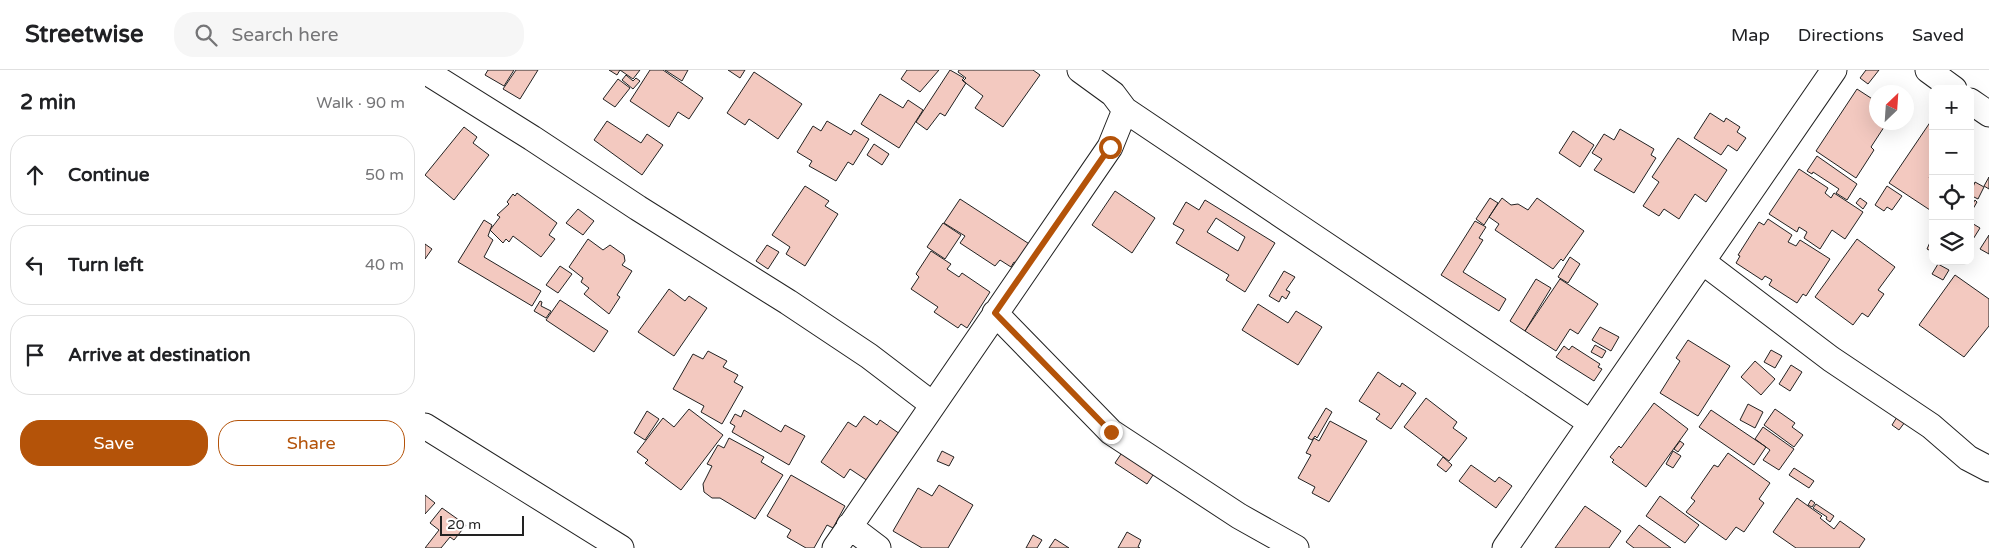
<!DOCTYPE html>
<html lang="en">
<head>
<meta charset="utf-8">
<style>
	:root { --surface:#fff; --page:#f6f6f6; --text:#202124; --muted:#757577; --line:#e0e0e0; --accent:#b45309 }
	body { margin:0; font-family:"Varela Round",sans-serif; background:var(--page); color:var(--text) }
	.controls { position:absolute; right:15px; top:15px; display:grid; overflow:hidden; border-radius:10px; box-shadow:0 5px 20px #0002 }
	.controls button { width:45px; height:45px; display:grid; place-items:center; padding:0; border:0; border-bottom:1px solid var(--line); background:var(--surface); color:var(--text); font:25px sans-serif }
	.compass { position:absolute; left:1444px; top:15px; width:45px; height:45px; border-radius:50%; background:var(--surface); box-shadow:0 5px 20px #0002; rotate:25deg }
	.scale { position:absolute; left:15px; bottom:12px; width:84px; box-sizing:border-box; padding-left:5px; border:2px solid #222; border-top:0; font-size:14px; line-height:18px; white-space:nowrap; color:#222; -webkit-text-stroke:4px #fff; paint-order:stroke }
	.stop { position:absolute; width:15px; height:15px; margin:-11px; border:4px solid #b45309; border-radius:50%; background:#fff }
	.stop.end { background:#b45309; border-color:#fff; box-shadow:0 1px 5px #0008 }
	.list { margin:0; padding:0; list-style:none }
	h2 { display:flex; justify-content:space-between; align-items:center; height:65px; margin:0; padding:0 20px; font-size:21px }
	h2 small { font-size:16px; font-weight:400; color:var(--muted) }
	.list li { display:grid; grid-template-columns:32px 1fr auto; gap:15px; align-items:center; box-sizing:border-box; height:80px; margin:0 10px 10px; padding:0 10px; border:1px solid var(--line); border-radius:20px }
	.list b { display:block; font-size:19px; white-space:nowrap }
	.list em { font-size:16px; font-style:normal; color:var(--muted) }
	.actions { display:flex; gap:10px; padding:15px 20px }
	.actions a { flex:1; padding:11px 0; border:1px solid var(--accent); border-radius:20px; text-align:center; font-size:18px; color:var(--accent) }
	.actions .main { background:var(--accent); color:#fff }
	.icon { flex:none; width:28px; height:28px; fill:none; stroke:currentColor; stroke-width:2; stroke-linecap:round; stroke-linejoin:round }
	.map { position:relative; flex:none; width:1564px; height:478px; overflow:hidden }
	header { display:flex; align-items:center; gap:30px; box-sizing:border-box; height:70px; padding:0 25px; background:var(--surface); border-bottom:1px solid var(--line) }
	header strong { font-size:24px }
	nav { display:flex; gap:28px; margin-inline-start:auto; font-size:18px }
	.search { width:350px; height:45px; background:var(--page); display:flex; align-items:center; gap:12px; box-sizing:border-box; padding:0 18px; border-radius:20px; color:var(--muted); font-size:19px }
	main { display:flex }
	aside { flex:1; background:var(--surface) }
	.map>svg:first-child { display:block }
</style>
</head>
<body>
<header>
<strong>Streetwise</strong>
<div class="search"><svg class="icon" aria-label="search" viewBox="0 0 24 24"><circle cx="10" cy="10" r="6"/><path d="M15 15l6 6"/></svg>Search here</div>
<nav><a>Map</a><a>Directions</a><a>Saved</a></nav>
</header>
<main>
<aside>
<h2>2 min<small>Walk · 90 m</small></h2>
<ul class="list">
<li><svg class="icon" aria-label="ahead" viewBox="0 0 24 24"><path d="M12 20V5M6 11l6-6 6 6"/></svg><div><b>Continue</b></div><em>50 m</em></li>
<li><svg class="icon" aria-label="left" viewBox="0 0 24 24"><path d="M17 20v-9H6M10 6l-5 5 5 5"/></svg><div><b>Turn left</b></div><em>40 m</em></li>
<li><svg class="icon" aria-label="arrive" viewBox="0 0 24 24"><path d="M6 21V4h12l-3 4 3 4H6"/></svg><div><b>Arrive at destination</b></div></li>
</ul>
<div class="actions"><a class="main">Save</a><a>Share</a></div>
</aside>
<div class="map">
<svg width="1564" height="478" viewBox="0 0 1564 478">
	<rect width="100%" height="100%" fill="#fff"/>
	<!-- building -->
	<path fill="#f3c9c0" stroke="#222" fill-rule="evenodd" d="M63 0H89L79 16 60 5Z
		M91 0H113L95 29 78 19Z
		M184 0H215L208 9 195 0 192 5Z
		M225 0H238L278 28 264 49 253 42 244 57 205 31Z
		M240 0H263L257 11Z
		M303 0H320L315 8Z
		M482 0H514L495 22 476 9Z
		M525 0 539 8 537 10 541 13 520 46 515 43 502 60 491 52Z
		M534 0H608L615 5 578 57 550 38 558 26 538 11 541 8 533 2Z
		M1441 0H1454L1443 14 1435 8Z
		M329 2 377 34 353 69 324 49 320 55 302 43Z
		M201 5 208 11 211 8 215 11 208 19 197 10Z
		M193 9 205 18 190 37 178 29Z
		M1432 19 1452 32V52H1470L1467 58 1461 54 1446 77 1449 80 1431 108 1391 81Z
		M455 24 478 38 483 30 498 40 474 78 436 54Z
		M1285 43 1299 52 1301 48 1315 57 1312 62 1321 68 1312 81 1303 75 1296 85 1269 68Z
		M182 51 216 73 222 64 238 75 217 105 169 70Z
		M402 51 426 65 429 60 444 69 428 95 423 92 411 111 384 96 387 91 372 82 388 56 396 61Z
		M1506 51 1508 102 1504 108 1508 110V142L1464 113Z
		M39 57 52 67 48 73 64 85 29 130 0 105Z
		M1195 59 1229 79 1226 85 1231 88 1209 123 1169 100 1177 89 1167 83 1179 64 1189 70Z
		M1148 61 1169 75 1155 97 1134 83Z
		M1253 68 1302 100 1281 132 1270 124 1254 149 1239 139 1234 146 1218 136 1234 112 1227 107Z
		M449 74 464 84 457 95 442 85Z
		M1392 86 1432 114 1422 130 1411 123 1414 119 1388 102 1387 104 1382 101Z
		M1374 99 1403 118 1400 123 1406 128 1409 123 1438 142 1420 169 1407 160 1395 179 1379 168 1382 162 1374 157 1372 162 1344 144Z
		M1564 107V119L1559 116Z
		M1550 112 1559 117 1553 129 1545 125Z
		M380 116 404 131 400 136 413 144 380 196 361 184 365 177 347 165Z
		M1462 116 1477 126 1467 140 1462 137 1459 141 1450 135Z
		M690 121 730 148 707 183 667 155Z
		M92 123 132 153 124 165 130 169 116 187 88 166 84 172 81 169 78 173 65 160 75 147 72 145 84 134 82 132 88 124 90 126Z
		M1065 128 1073 133 1059 155 1051 149Z
		M1077 128 1086 135 1093 134 1103 140 1112 128 1159 161 1138 191 1136 189 1128 199 1070 160 1074 154 1064 147Z
		M1435 128 1442 133 1438 139 1431 133Z
		M535 129 612 179 599 198 589 192 586 197 575 190 570 196 535 173 540 166 519 153Z
		M780 130 850 173 820 222 801 210 804 205 751 173 759 160 748 154 761 132 774 140ZM791 148 820 167 813 181 782 162Z
		M1550 130 1552 132 1545 144V139Z
		M153 139 169 151 158 165 141 153Z
		M1343 149 1367 165 1363 172 1371 176 1375 170 1405 189 1381 226 1378 224 1372 233 1344 215 1347 210 1340 206 1337 210 1311 193 1315 186 1313 185 1334 152 1339 155Z
		M59 150 67 155 63 166 68 170 59 187 116 221 107 236 33 192Z
		M1050 151 1061 157 1054 168 1058 170 1038 202 1081 229 1074 241 1016 205Z
		M1545 152 1555 158 1545 174Z
		M518 153 536 165 520 189 502 177Z
		M1564 165V184L1555 179Z
		M163 169 178 180 185 175 199 185 200 191 197 195 207 201 192 225 195 227 184 244 159 224 164 218 156 212 158 208 144 197Z
		M1432 169 1470 197 1453 220 1459 224 1443 247 1437 243 1428 255 1390 227Z
		M1506 170 1508 171V182L1502 179Z
		M0 174 7 179 0 189Z
		M342 175 354 182 343 199 331 191Z
		M506 181 526 194 522 199 534 207 537 203 565 222 542 258 536 254 533 258 509 242 513 237 486 219 494 207 491 204Z
		M1145 187 1155 194 1143 213 1133 207Z
		M1513 194 1524 200 1518 210 1507 204Z
		M135 196 147 204 133 223 121 215Z
		M859 201 870 207 861 220 865 222 861 229 857 226 854 232 844 226Z
		M1530 205 1564 229V256L1539 287 1494 255Z
		M1111 209 1126 218 1100 261 1085 251Z
		M1135 209 1173 234 1153 264 1145 259 1131 281 1100 261Z
		M244 219 260 231 264 226 282 238 249 286 213 262Z
		M135 230 183 261 169 282 121 250Z
		M115 231 117 232 116 236 126 241 121 248 109 241Z
		M833 234 863 253 871 241 897 257 873 295 817 260Z
		M1175 257 1194 267 1186 281 1167 270Z
		M1263 270 1305 296 1273 346 1235 323 1255 291 1251 288Z
		M1170 275 1181 281 1177 288 1166 282Z
		M1139 276 1144 280 1147 276 1175 294 1173 297 1177 299 1169 311 1131 287Z
		M1346 280 1357 286 1350 298 1339 292Z
		M283 281 302 291 298 297 313 305 309 312 318 317 297 354 276 342 279 336 248 319 268 284 278 289Z
		M1330 291 1350 309 1336 325 1316 307Z
		M1366 295 1377 302 1365 321 1354 314Z
		M953 302 975 317 977 313 991 323 966 359 951 349 955 344 934 331Z
		M1001 328 1032 352 1028 358 1042 368 1024 391 979 357Z
		M1229 333 1263 359 1221 417 1187 392 1189 390 1185 387 1194 376 1196 378Z
		M1323 334 1338 342 1330 358 1315 350Z
		M901 338 907 342 892 368 890 366 887 370 883 368Z
		M264 339 298 365 256 420 220 393 223 390 212 382 238 348 249 357Z
		M1350 339 1370 353 1367 357 1378 365 1369 377 1339 355Z
		M319 340 356 362 360 355 380 366 364 395 307 362 310 356 305 353 310 344 316 347Z
		M1286 340 1341 377 1329 395 1274 357Z
		M222 341 234 349 220 370 209 363Z
		M439 346 452 355 455 350 475 364 443 411 425 399 419 408 396 392 423 352 431 357Z
		M1472 347 1480 352 1474 360 1467 355Z
		M905 351 942 371 904 432 887 423 890 417 873 408 886 385 881 383 889 368 894 371Z
		M1338 357 1369 379 1354 400 1338 390 1345 380 1330 369Z
		M304 368 339 387 336 392 358 405 330 449 295 428H287L279 422 278 414 287 396 282 394 293 375 299 378Z
		M1255 371 1259 374 1253 382 1249 379Z
		M517 381 529 387 524 396 512 391Z
		M698 381 730 402 722 414 690 393Z
		M1248 381 1256 386 1248 398 1241 394Z
		M1303 383 1345 413 1334 429 1339 433 1319 462 1311 457 1301 470 1261 442 1270 431 1266 428 1289 395 1293 397Z
		M1018 387 1027 395 1021 402 1012 395Z
		M1046 395 1070 412 1074 407 1087 416 1071 438 1034 411Z
		M1369 398 1389 411 1384 418 1364 405Z
		M366 405 420 436 408 458 402 455 389 478H381L362 467 366 460 342 446Z
		M514 415 548 435 523 478H497L468 461 493 418 507 426Z
		M0 425 10 433 0 444Z
		M1235 426 1274 455 1260 473 1221 446Z
		M1372 428 1397 446 1395 448 1409 459 1415 451 1440 469 1434 478H1371L1348 462Z
		M1386 430 1390 433 1387 437 1383 435Z
		M1391 434 1409 446 1405 452 1401 449 1402 447 1388 438Z
		M1160 436 1196 461 1184 478H1130Z
		M17 438 41 455 29 470 25 467 16 478H0L14 460 5 453Z
		M1214 455 1246 478H1209L1201 472Z
		M702 462 716 470 713 477 715 478H693Z
		M608 465 617 470 612 478H601Z
		M630 469 644 478H624Z"/>
	<g fill="none" stroke-linecap="round" stroke-linejoin="round">
		<!-- minor casing -->
		<g stroke="#222" stroke-width="27">
			<path id="minor" d="M1503 0 1529 19
				M0 1 107 68 213 138 363 232 444 286 507 334
				M1545 31 1564 44
				M700 40 1166 353
				M1278 192 1406 289 1506 356 1543 388 1564 399
				M570 243 686 362 814 446 871 478
				M0 356 196 478
				M424 456 453 478
				M410 478 685 77 700 40 688 24 655 0
				M1080 478 1409 0"/>
		</g>
		<!-- minor -->
		<use href="#minor" stroke="#fff" stroke-width="25"/>
	</g>
	<g fill="none" stroke-linecap="round" stroke-linejoin="round">
		<!-- route -->
		<path stroke="#b45309" stroke-width="6" d="M685 77 570 243 686 362"/>
	</g>
</svg>
<div class="controls">
<button>+</button>
<button>−</button>
<button><svg class="icon" aria-label="locate" viewBox="0 0 24 24"><circle cx="12" cy="12" r="6"/><path d="M12 2v4M12 18v4M2 12h4M18 12h4"/></svg></button>
<button><svg class="icon" aria-label="layers" viewBox="0 0 24 24"><path d="M12 4l9 5-9 5-9-5zM3 14l9 5 9-5"/></svg></button>
</div>
<svg class="compass" viewBox="-18 -18 36 36"><path d="M0-13l5 13h-10z" fill="#e53935"/><path d="M0 13l5-13h-10z" fill="#757577"/></svg>
<div class="scale">20 m</div>
<div class="stop" style="left:685px;top:77px"></div>
<div class="stop end" style="left:686px;top:362px"></div>
</div>
</main>
</body>
</html>
